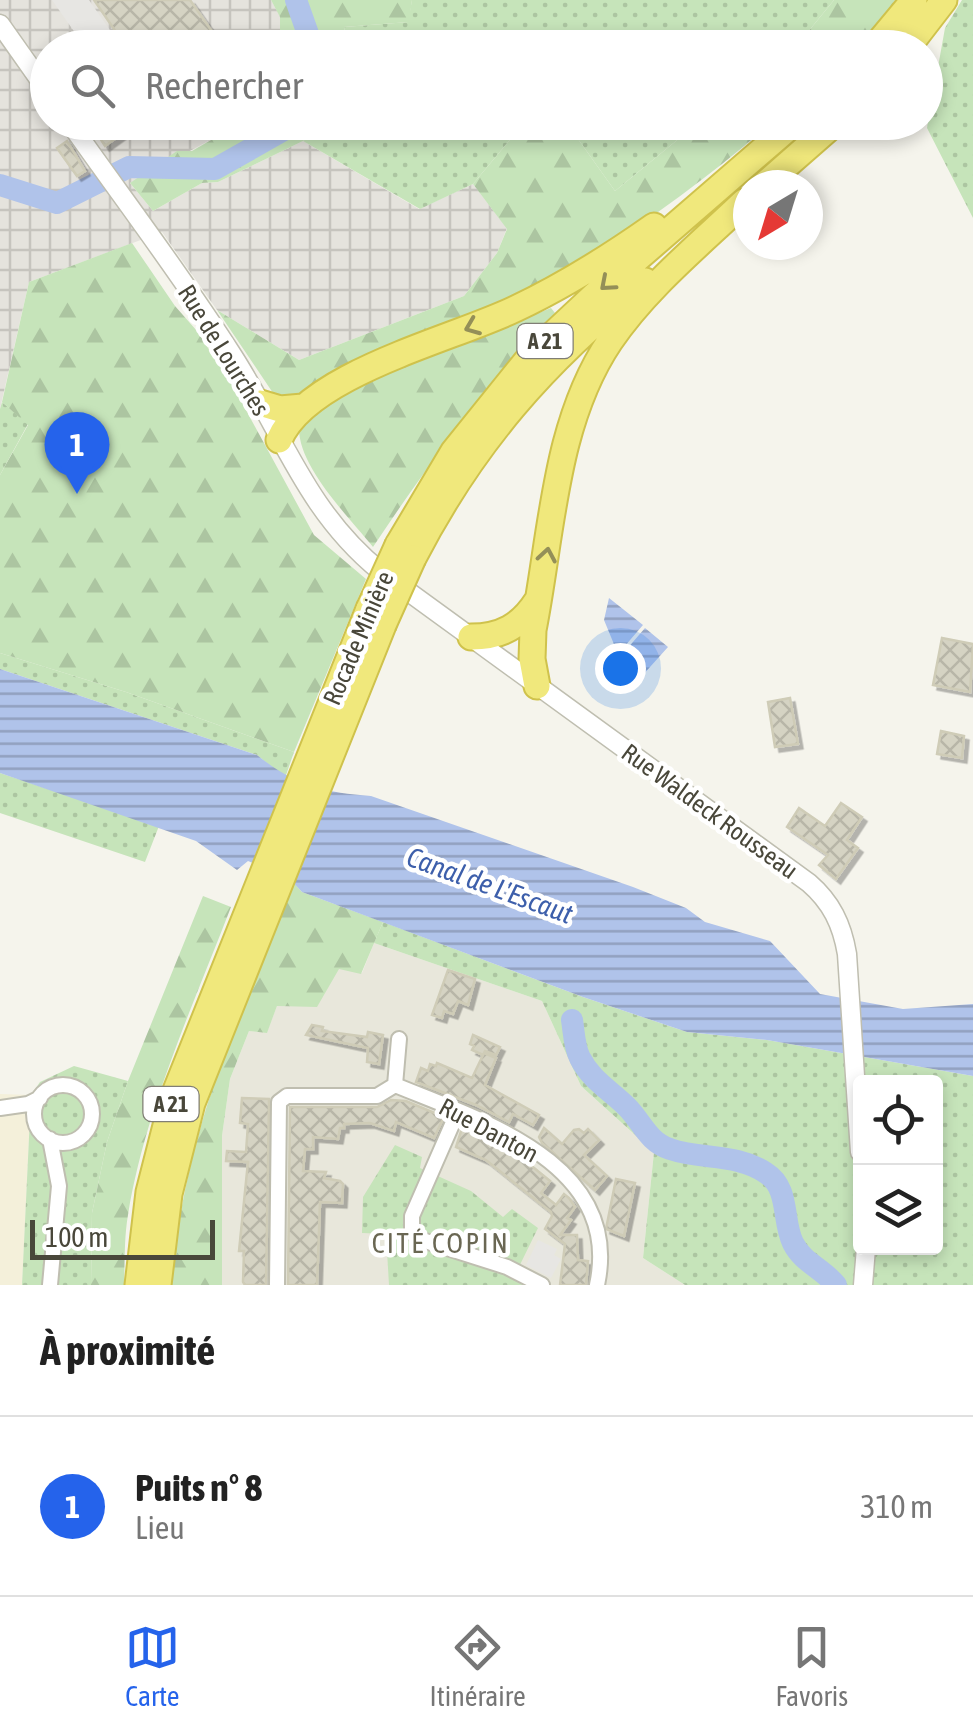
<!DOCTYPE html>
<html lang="fr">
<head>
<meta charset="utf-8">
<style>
	:root { --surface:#fff; --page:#f2f2f2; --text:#222; --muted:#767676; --line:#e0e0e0; --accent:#2563eb }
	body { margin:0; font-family:"Asap Condensed",sans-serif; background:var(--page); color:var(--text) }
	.controls { position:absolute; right:30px; bottom:30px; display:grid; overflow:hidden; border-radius:10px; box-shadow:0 5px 15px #0003 }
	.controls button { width:90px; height:90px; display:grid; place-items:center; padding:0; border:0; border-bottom:2px solid var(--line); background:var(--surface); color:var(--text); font:50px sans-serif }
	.compass { position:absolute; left:733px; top:170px; width:90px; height:90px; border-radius:50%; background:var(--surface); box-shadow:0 5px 15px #0003; rotate:218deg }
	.scale { position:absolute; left:30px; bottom:25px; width:185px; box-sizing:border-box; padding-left:10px; border:5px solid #49473a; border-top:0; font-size:28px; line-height:35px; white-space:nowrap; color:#49473a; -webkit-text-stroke:8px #fff; paint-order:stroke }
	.you { position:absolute; left:620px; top:668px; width:35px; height:35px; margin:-25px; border:8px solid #fff; border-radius:50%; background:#1a73e8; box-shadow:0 0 0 15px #1a73e833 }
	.badge { display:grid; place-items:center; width:65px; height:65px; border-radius:50%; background:var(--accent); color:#fff; font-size:32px; font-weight:700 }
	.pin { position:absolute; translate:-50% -82px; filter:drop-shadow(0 2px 5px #0008) }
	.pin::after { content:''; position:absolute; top:52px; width:35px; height:30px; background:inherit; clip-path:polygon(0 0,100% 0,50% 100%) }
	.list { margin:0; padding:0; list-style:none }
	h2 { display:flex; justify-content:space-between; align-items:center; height:130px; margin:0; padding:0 40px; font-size:42px }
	h2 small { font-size:32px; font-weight:400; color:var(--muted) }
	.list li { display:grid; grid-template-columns:65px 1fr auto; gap:30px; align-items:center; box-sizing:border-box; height:180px; padding:0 40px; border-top:2px solid var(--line) }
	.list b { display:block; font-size:38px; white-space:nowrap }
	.list p { margin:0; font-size:32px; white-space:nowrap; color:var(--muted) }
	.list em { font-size:32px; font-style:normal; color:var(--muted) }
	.icon { flex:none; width:55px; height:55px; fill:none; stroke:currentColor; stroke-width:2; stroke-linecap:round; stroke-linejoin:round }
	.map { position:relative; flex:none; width:973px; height:1285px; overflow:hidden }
	.search { position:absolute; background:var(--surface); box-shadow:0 5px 15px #0003; left:30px; right:30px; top:30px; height:110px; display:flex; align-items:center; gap:25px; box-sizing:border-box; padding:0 35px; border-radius:55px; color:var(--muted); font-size:38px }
	.sheet { height:310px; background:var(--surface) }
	nav { display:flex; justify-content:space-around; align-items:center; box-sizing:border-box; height:140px; border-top:2px solid var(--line); background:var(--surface); font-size:28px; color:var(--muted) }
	nav a { display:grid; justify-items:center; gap:5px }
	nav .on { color:var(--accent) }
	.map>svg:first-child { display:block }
</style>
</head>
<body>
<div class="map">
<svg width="973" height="1285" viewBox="0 0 973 1285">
	<defs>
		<pattern id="industrial-grid" width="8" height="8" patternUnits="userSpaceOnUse" patternTransform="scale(2.5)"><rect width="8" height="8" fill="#e5e3dd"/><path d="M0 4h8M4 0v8" fill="none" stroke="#c6c4be"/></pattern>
		<pattern id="green-dots" width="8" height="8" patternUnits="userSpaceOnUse" patternTransform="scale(2.5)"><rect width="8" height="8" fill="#c6e4ba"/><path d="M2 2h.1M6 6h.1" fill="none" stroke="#acc5a1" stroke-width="1.8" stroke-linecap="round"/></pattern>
		<pattern id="forest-firs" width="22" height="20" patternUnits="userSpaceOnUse" patternTransform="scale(2.5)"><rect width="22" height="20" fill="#c6e4ba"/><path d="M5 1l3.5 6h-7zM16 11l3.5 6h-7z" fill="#acc5a1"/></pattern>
		<pattern id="water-rules" width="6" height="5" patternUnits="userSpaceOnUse" patternTransform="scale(2.5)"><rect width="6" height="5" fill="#b0c3ea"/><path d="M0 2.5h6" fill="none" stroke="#91a0bf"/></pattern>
		<pattern id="building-cross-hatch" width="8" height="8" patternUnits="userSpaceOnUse" patternTransform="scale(2.5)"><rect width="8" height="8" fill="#d5d3c3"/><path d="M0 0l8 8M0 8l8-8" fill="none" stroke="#b8b6a8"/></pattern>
		<filter id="shadow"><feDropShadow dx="4.5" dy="4.5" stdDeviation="0" flood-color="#0004"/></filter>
	</defs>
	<rect width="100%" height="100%" fill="#f5f4ec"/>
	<!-- residential -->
	<path fill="#e8e7db" d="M374 943 542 1001 581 1086 654 1152 643 1258 685 1285H222V1136L230 1079 249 1031 267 1032 277 1006 339 968 362 973Z"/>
	<!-- commercial -->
	<path fill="#f4f0da" d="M0 1094 31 1095 22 1285H0Z"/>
	<!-- industrial -->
	<path fill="url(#industrial-grid)" d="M0 0H271L280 16V47L48 48V122L242 123 130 183 153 211 202 183 218 182 303 141 419 209 473 184 507 228 497 253 464 296 299 360 217 310 162 232 29 282 0 409Z"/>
	<!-- green -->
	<path fill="url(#green-dots)" fill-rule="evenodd" d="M412 0H834L807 33 790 47 347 48 344 27 408 22Z
		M962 0H973V218L927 128 945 28Z
		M330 123H524L473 184 420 209 303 141Z
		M574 123H698L615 191 573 132Z
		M2 402 28 424 0 475V409Z
		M0 653 126 692 294 752 285 778 257 755 0 669Z
		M0 773 159 826 145 862 0 813Z
		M383 922 583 997 687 1032 767 1040 973 1076V1285H685L643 1258 654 1152 581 1086 542 1001 374 943ZM860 1082H936V1248H860Z
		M74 1066 128 1081 107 1142 92 1213 91 1285H22L31 1095 40 1082Z
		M395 1145 422 1157 420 1168 471 1191 503 1217 512 1209 538 1228 513 1279 523 1285H389L386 1234 362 1233 363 1197Z"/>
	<!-- forest -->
	<path fill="url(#forest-firs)" d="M271 0H412L409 22 344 27 347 47 280 48V17Z
		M834 0H899L888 16 855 47 790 48 807 33Z
		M242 122 330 123 303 141 218 182 202 183 153 211 130 183 177 151H192Z
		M524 123H574L573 132 615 191 698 123H771C708 178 635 233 560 272 484 312 404 347 326 383L289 398 273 393 217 310 299 360 464 296 497 253 507 229 473 184Z
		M132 243 175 306 197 331 234 388 314 535 366 579 294 752 126 692 0 653V475L28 425 2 402 29 282Z
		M551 308 555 313C487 386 428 464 373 547 349 517 297 466 299 426 373 368 465 343 551 308Z
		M293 882 302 892 383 922 361 974 339 969 317 1007 277 1006 267 1033 249 1031 230 1079 222 1136V1285H172C182 1140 238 1015 293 882Z
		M203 896 231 907C194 1003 144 1113 128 1215 124 1238 125 1262 124 1285H91L92 1213 107 1142 128 1081Z"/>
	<!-- parking -->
	<path fill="#e7e6e3" d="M52 0H89L121 46 85 47Z
		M538 1240 557 1249 554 1255 561 1259 551 1278 526 1265Z"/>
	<!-- water -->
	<path fill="url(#water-rules)" d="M609 598 643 625 618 654 604 620Z
		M645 628 668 647 641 677 620 657Z
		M0 669 257 755C296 786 322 792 371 796L633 887 686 908 705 922 770 941 820 994 903 1009 973 1004V1076L767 1040 687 1032 583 997 302 892 289 878 248 861 237 870 196 841 0 773Z"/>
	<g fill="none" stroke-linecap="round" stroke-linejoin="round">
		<!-- river -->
		<path stroke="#b0c3ea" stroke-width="22" d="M296 0 313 48
			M0 185 57 203 129 167 215 169 298 122
			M572 1020C574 1032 574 1047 580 1058 591 1080 610 1090 627 1107 642 1122 648 1142 670 1149 701 1160 737 1153 766 1173 790 1188 782 1221 793 1243 803 1263 822 1268 836 1285"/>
	</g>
	<!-- building -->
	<path fill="url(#building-cross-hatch)" stroke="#cfccb7" stroke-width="2.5" filter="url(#shadow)" d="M94 0H190L211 30 185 48H168L156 32 133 48H127Z
		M115 122H120L126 131 105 146 98 135Z
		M67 141 85 171 77 176 57 148Z
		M942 638 973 644 970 692 933 685Z
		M790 698 798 744 775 747 768 702Z
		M941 731 964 736 962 758 937 754Z
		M841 803 862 817 847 840 858 848 836 879 819 865 828 855 787 827 799 808 825 826Z
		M448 970 475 979 468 1005 458 1001 453 1014 444 1011 442 1018 432 1015Z
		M312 1025 323 1027 322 1031 367 1037 368 1032 383 1035 379 1064 367 1062 368 1048 306 1035Z
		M473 1035 500 1047 496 1055 485 1051 483 1055 472 1050 474 1046 470 1044Z
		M484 1053 496 1058 485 1085 539 1115 533 1125 513 1114 509 1122 476 1105 416 1082 421 1068 428 1071 430 1064 436 1066 437 1063 472 1078Z
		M242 1098 269 1099 266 1285H245L243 1282 244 1251H239L248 1162 226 1161 227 1151 246 1152 248 1124 240 1123Z
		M391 1100 406 1101 444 1117 434 1138 396 1122 394 1131 370 1123 344 1124V1128H340L338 1139 313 1137V1149H305L303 1171 326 1172 324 1178 340 1181 343 1184 342 1203 320 1202 317 1285H288L290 1107H377Z
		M463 1125 507 1146 550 1181 541 1193 556 1205 564 1194 569 1198 575 1207 567 1218 571 1220 560 1235H577L578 1260 588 1261 586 1285H560L565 1244 545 1229 552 1216 551 1212 486 1160 456 1147Z
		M544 1128 562 1144 574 1130 579 1129 584 1133 588 1129 599 1140 584 1155 607 1176 595 1190 542 1143 539 1137Z
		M616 1179 635 1183 624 1236 606 1229Z"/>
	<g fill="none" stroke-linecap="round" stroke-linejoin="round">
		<!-- minor casing -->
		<g stroke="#bfbeb0" stroke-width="18">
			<path id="minor" d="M399 1039 395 1085C483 1121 623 1164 597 1285
				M34 1114a29 29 0 1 1 58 0a29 29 0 1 1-58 0Z
				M0 1108 28 1104 40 1098
				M458 1111 412 1216V1232L419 1239 507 1267 542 1285
				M50 1285 59 1186 50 1139
				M277 1285 279 1102 287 1096H377L395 1085"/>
		</g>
		<!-- tertiary casing -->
		<g stroke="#bfbeb0" stroke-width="21">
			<path id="tertiary" d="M0 24 48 92
				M69 122C124 200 182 276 233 356 282 432 306 511 380 571L809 883C831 902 842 924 847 954L860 1152
				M863 1285 866 1248"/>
		</g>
		<!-- motorway casing -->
		<g stroke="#cfc24c" stroke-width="29">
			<path id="motorway" d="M874 48 914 0
				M907 48 944 0
				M764 185 836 122
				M260 403 280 409 303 407
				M279 440C306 374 453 339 515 309 564 286 610 257 654 226
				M398 545 454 451 533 353 595 295 795 122
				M413 558C472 444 544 361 645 281
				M471 637C501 637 521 626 537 601
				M537 686 532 659 533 630C552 534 554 424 610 341 646 288 699 245 744 202
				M138 1285 149 1192 173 1098 369 609
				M158 1285 169 1194 192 1103 383 625"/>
		</g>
		<!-- minor -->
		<use href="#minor" stroke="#fff" stroke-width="14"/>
		<!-- tertiary -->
		<use href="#tertiary" stroke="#fff" stroke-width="18"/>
		<!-- motorway -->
		<use href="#motorway" stroke="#f0e87c" stroke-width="25"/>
		<!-- motorway-bridge casing -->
		<g stroke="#cfc24c" stroke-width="29" stroke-linecap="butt">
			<path id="motorway-bridge" d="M369 609 398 545
				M383 625 413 558"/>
		</g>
		<!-- motorway-bridge -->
		<use href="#motorway-bridge" stroke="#f0e87c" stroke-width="25"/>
	</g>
	<!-- one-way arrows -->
	<defs><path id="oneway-chevron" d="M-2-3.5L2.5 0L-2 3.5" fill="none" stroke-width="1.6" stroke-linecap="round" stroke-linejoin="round" transform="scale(2.5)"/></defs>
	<g stroke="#948f58">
		<use href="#oneway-chevron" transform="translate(607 284) rotate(139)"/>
		<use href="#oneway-chevron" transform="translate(472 327) rotate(158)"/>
		<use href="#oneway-chevron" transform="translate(547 555) rotate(-80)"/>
	</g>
	<g text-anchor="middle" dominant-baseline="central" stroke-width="9" stroke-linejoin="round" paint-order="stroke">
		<!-- shield labels -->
		<g fill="#fff" stroke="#807e75" stroke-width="2.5">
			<rect x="517.5" y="324" width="55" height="34" rx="8"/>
			<rect x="143.5" y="1087" width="55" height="34" rx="8"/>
		</g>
		<g font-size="22" font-weight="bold" fill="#49473a">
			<text x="545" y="341">A 21</text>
			<text x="171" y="1104">A 21</text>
		</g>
		<!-- street labels -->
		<g font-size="25" fill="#49473a" stroke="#fff">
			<text transform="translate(224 350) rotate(58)">Rue de Lourches</text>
			<text transform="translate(358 638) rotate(-67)">Rocade Minière</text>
			<text transform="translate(710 811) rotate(36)">Rue Waldeck Rousseau</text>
			<text transform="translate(489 1130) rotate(28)">Rue Danton</text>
		</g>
		<!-- water labels -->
		<g font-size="28" font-style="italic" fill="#3d5fab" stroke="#fff">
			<text transform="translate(490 885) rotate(20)">Canal de L'Escaut</text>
		</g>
		<!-- neighbourhood labels -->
		<g font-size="28" letter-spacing="2.5" fill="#6a6753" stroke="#fff">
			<text x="441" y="1243">CITÉ COPIN</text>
		</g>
	</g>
</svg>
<div class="controls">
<button><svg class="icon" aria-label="locate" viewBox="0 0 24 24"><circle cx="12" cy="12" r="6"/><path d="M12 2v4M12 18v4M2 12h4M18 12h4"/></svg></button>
<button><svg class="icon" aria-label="layers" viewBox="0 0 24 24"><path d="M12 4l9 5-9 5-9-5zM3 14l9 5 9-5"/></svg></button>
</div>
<svg class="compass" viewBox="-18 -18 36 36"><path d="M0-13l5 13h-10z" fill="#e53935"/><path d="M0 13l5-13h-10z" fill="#767676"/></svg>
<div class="scale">100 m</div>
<div class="you"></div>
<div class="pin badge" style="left:77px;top:494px">1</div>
<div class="search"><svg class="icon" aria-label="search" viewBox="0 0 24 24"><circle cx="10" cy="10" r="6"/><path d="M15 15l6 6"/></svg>Rechercher</div>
</div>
<section class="sheet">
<h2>À proximité<small></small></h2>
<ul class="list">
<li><span class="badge">1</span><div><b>Puits n° 8</b><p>Lieu</p></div><em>310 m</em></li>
</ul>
</section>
<nav>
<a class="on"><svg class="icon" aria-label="map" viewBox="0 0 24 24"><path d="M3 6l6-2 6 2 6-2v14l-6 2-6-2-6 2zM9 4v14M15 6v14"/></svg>Carte</a>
<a><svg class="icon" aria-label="directions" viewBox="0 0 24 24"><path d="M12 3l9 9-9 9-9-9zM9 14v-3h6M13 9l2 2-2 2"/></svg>Itinéraire</a>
<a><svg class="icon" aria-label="saved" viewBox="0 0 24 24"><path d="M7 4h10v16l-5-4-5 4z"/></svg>Favoris</a>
</nav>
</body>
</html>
